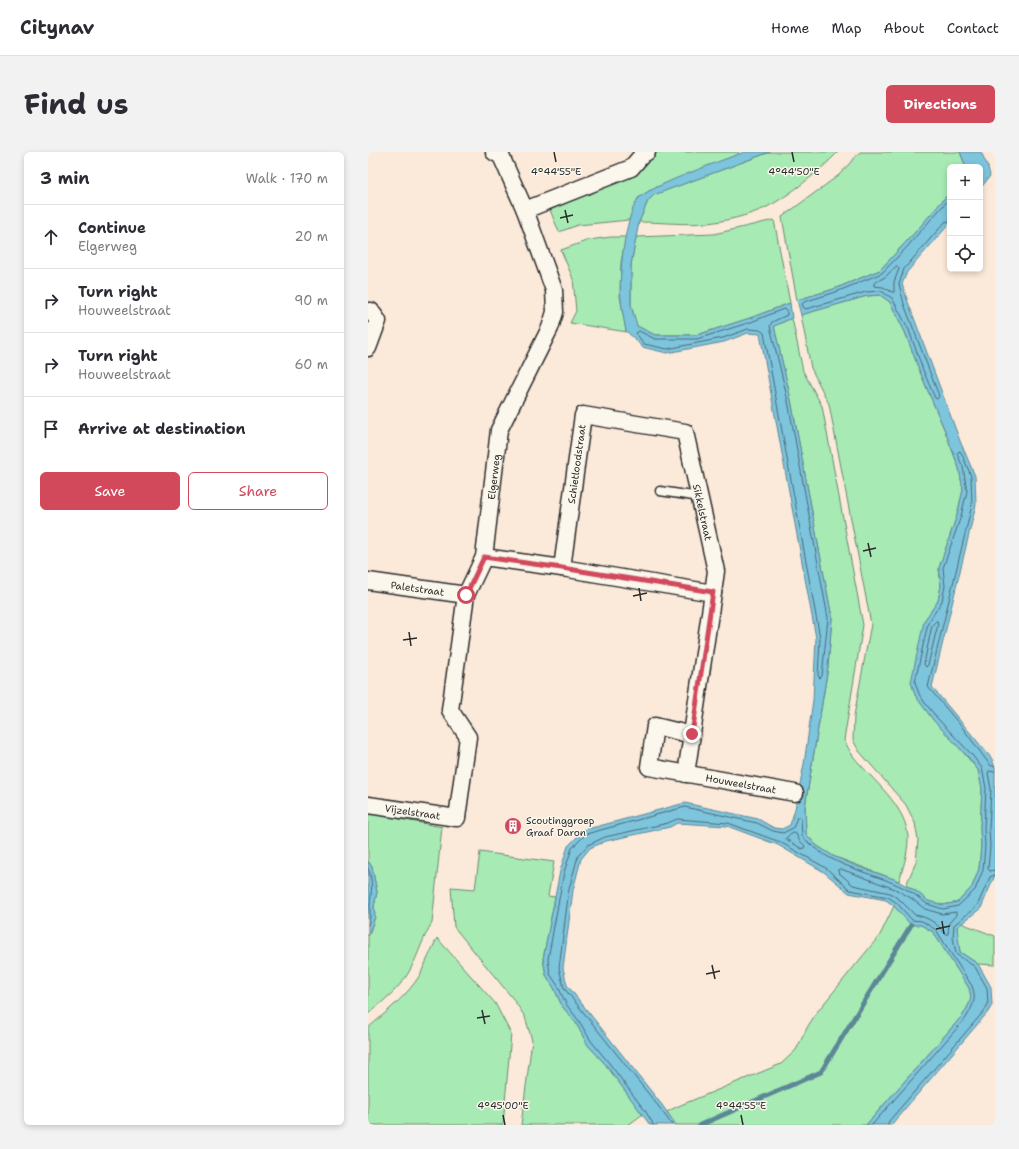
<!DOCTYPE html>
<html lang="en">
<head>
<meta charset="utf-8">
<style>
	:root { --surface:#fff; --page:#f2f2f3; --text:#2b2b33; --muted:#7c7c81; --line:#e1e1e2; --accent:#d1495b }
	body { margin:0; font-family:"Shantell Sans",sans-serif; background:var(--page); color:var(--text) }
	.controls { position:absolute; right:12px; top:12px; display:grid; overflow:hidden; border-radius:6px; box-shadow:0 2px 6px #0003 }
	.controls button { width:36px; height:36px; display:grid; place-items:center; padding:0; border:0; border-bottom:1px solid var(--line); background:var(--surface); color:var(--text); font:20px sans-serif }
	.stop { position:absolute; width:12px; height:12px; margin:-9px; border:3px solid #d1495b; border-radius:50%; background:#fff }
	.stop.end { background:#d1495b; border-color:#fff; box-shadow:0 1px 4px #0008 }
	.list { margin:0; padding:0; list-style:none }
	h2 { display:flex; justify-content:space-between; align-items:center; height:52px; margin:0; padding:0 16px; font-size:17px }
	h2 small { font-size:13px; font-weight:400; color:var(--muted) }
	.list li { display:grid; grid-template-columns:26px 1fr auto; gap:12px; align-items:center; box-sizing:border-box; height:64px; padding:0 16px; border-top:1px solid var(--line) }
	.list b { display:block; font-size:15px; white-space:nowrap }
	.list p { margin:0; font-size:13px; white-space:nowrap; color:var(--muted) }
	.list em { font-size:13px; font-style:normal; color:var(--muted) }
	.actions { display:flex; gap:8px; padding:12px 16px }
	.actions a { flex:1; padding:9px 0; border:1px solid var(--accent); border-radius:6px; text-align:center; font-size:14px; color:var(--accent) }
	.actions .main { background:var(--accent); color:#fff }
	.icon { flex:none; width:22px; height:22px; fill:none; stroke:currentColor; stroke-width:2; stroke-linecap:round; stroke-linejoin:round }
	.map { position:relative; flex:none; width:627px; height:973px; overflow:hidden; border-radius:6px }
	header { display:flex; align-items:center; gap:24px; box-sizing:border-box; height:56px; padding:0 20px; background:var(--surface); border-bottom:1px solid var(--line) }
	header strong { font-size:19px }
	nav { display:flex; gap:22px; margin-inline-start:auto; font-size:14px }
	.intro { display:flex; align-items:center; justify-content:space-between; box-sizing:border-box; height:96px; padding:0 24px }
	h1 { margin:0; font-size:28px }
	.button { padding:10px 18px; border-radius:6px; background:var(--accent); color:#fff; font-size:14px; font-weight:700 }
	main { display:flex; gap:24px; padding:0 24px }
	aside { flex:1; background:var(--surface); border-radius:6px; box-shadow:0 2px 6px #0003 }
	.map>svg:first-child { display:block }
</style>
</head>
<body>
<header>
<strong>Citynav</strong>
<nav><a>Home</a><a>Map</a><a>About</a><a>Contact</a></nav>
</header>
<div class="intro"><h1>Find us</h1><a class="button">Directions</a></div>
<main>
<aside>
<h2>3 min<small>Walk · 170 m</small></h2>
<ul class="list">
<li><svg class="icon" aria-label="ahead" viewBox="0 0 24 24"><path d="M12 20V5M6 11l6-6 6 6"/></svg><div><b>Continue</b><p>Elgerweg</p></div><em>20 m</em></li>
<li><svg class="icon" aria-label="right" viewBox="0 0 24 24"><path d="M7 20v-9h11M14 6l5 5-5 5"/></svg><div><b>Turn right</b><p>Houweelstraat</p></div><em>90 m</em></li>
<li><svg class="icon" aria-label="right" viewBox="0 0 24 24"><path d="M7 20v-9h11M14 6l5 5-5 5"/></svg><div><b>Turn right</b><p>Houweelstraat</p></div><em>60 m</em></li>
<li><svg class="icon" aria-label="arrive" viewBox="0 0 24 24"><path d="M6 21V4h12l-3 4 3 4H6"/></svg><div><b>Arrive at destination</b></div></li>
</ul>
<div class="actions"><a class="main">Save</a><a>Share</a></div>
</aside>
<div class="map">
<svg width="627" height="973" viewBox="0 0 627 973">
	<rect width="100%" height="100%" fill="#fbe9d9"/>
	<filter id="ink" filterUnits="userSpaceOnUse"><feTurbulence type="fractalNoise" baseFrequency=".025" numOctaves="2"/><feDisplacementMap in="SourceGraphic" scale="8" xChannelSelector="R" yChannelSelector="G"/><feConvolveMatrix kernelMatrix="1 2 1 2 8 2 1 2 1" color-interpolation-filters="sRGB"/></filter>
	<g filter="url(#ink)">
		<!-- green -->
		<path fill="#a7eab4" stroke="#698a70" d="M290 0H370L371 2 284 37 270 46 261 68 210 73 191 80 182 58 268 22 278 5Z
			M402 0H470C452 19 420 45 397 56 382 63 355 70 338 71 316 73 293 70 271 70L280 49 285 43Z
			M492 0H592L598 15H582V40L551 76 512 118 466 137 429 148 414 65 471 23Z
			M406 68 422 151 382 166 329 183H287L269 174 263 153V113L268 85 346 82Z
			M243 85H258L253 110 252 144 258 179 259 180 202 171 208 159 205 127 193 98 221 88Z
			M512 143 522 150 537 180 552 220 577 279 591 316 595 338 589 363 571 416 573 434 570 449 556 469 547 543 566 569 584 587 610 618 614 636 612 676 613 694 611 717 604 735 590 750 575 753 560 749 548 739 538 733 548 710 550 688 547 671 538 653 491 599 485 588 486 564 503 472 461 252 443 216 433 163 499 144Z
			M424 166 435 219 454 254 495 473 476 588C479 594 482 599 485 604 504 628 540 655 540 687 540 701 535 716 531 729L465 704 448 693 438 682 437 655 460 515 464 466 423 248 406 174Z
			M0 661 74 675 64 771C55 785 51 801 43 816 34 835 15 849 0 862V785L7 765 6 755 9 740 4 715 0 709Z
			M112 700 186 710 180 744 187 745 175 807 178 823 186 836 194 854 208 871 219 892 238 913 275 962 260 973H153L164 888 157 865 146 848 86 775 83 735 107 737Z
			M526 754 543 772 553 773 565 780 601 836C605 849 601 852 595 863L498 973H308L299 960 308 955 413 912 428 898 440 874 449 860 512 783Z
			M593 771 627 784V813L610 812 592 800 589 785V775Z
			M69 786 127 851 143 882 135 973H0V876C18 860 39 844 52 823 58 811 63 798 69 786Z"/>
		<!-- water -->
		<path fill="#7dc4dd" stroke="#5c8796" d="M376 0H402L286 43 280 49 271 70 263 113V153L269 174 287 183H329L382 166 422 151 424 166 406 174 423 248 464 466 460 515 437 655 438 682 448 693 465 704 486 713 526 727 548 739 560 749 575 753 590 750 604 735 611 717 613 694 612 676 614 637 610 618 601 606 566 569 554 553 547 543 543 530 556 469 570 449 573 434 571 416 589 363 595 338 591 316 577 279 552 220 537 180 522 150 512 143 499 144 433 163 429 148 466 137 512 118 551 76 582 40V71L539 120 534 132 540 150 592 289 607 324 608 353 564 535 624 607 627 616V723L613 756 589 775 592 800 610 812 623 835 624 853 620 860 523 973H498L595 863C601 852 605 849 601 836L565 780 553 773H543L526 754 518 748 481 741 456 720 410 693 359 674 309 671 302 675 238 689 222 696 213 707 205 738 195 816 199 833 294 953 308 973H282L238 913 219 892 208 871 194 854 186 836 178 823 175 807 192 719 200 694 216 678 317 651 390 667 406 676 414 677 422 673 427 657 436 612 445 548 448 486 392 182 380 181 356 190 299 201 274 195 268 188 258 179C256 169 254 158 253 148 250 126 257 64 270 47 279 35 358 7 376 0Z
			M592 0H613L620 15 622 24 612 37V15H598Z
			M0 709 4 715 9 740 6 755 7 765 0 784Z"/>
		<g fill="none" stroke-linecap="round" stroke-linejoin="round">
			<!-- shore -->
			<path stroke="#4c6872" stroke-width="1" d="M582 46 549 83 540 94 514 121 468 140 436 150 434 152 436 156 438 157 498 140 513 139 524 146 541 178 555 218 567 246 569 247 571 244 536 152 531 132 536 117 577 70 582 69
				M529 114 531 117 526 130V140H524L515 135 506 134V131L517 125Z
				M416 157 419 158V163L404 170 402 174 420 249 460 466 454 524 452 526 450 524 452 486 396 181 392 178 380 177 355 186 299 197 276 192 268 181 271 179 287 187H329L383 170Z
				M569 469 570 472 560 513 558 515 556 512 564 473 567 470Z
				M627 620 621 619 620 621 623 637 621 676 622 694 620 717 622 719 627 718
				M426 681 428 682 431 688 437 694 436 696 434 697 418 687 419 685Z
				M0 716C6 731 3 739 2 754 2 762 3 765 0 773
				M473 717 527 737 543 746 557 757 574 762 588 760V763L581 771 580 782H577C569 771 560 765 547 763L532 748 522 741 485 733 470 720V718Z
				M285 973 284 970 278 960 241 911 223 889 211 869 198 852 190 834 182 822 180 807 196 720 204 696 218 682 317 655 389 671 405 679 415 681 425 676 429 665 431 664 433 666 434 684C461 715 502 719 536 736L546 742 559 752 575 757 590 754 607 738 615 718 617 694 616 676 618 636 614 616 604 603 570 567 557 551 551 542 547 530 560 471 574 449 577 434 575 416 593 364 599 339 595 315 589 302 591 299 593 300 603 324 604 353 560 535 594 575 622 613 627 615
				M304 973 291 955 196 836 191 816 201 737 210 704 220 693 237 685 300 671 309 667 360 671 412 690 458 716 482 738 520 745 529 751 544 768 554 769 568 778 604 834C609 848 605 853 598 866L504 973
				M520 973 521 969 617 858 620 852 619 836 607 815 588 802 585 785 586 773 609 754 622 725 627 723"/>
			<!-- stream -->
			<path stroke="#5c8796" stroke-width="5" d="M332 973 453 920 543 773"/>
			<!-- lane casing -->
			<g stroke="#2b2b2b" stroke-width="11">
				<path id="lane" d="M292 339 332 345"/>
			</g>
			<!-- street casing -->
			<g stroke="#2b2b2b" stroke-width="19">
				<g id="street">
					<path d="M157 58 263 16 275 2 279 0"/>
					<path d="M0 159H3L10 169 0 196"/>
					<path d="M116 405 194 416 345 441 318 622"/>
					<path id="s1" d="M194 416 215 263 317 280 348 419 345 441"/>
					<path id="s2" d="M0 429 98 443"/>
					<path id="s3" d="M324 583 287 574 281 615 427 641"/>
					<path id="s4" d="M0 653 89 666 100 585 82 558 98 443 116 405 131 278 182 176 187 160 186 138 157 58 133 4 126 0"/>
				</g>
			</g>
			<!-- lane -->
			<use href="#lane" stroke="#fbf7ec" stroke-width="8"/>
			<!-- street -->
			<use href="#street" stroke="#fbf7ec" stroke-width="16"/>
		</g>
	</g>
	<g fill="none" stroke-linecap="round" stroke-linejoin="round" filter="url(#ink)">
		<!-- route -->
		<path stroke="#d1495b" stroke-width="5" d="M98 443 116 405 194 416 345 440 324 582"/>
	</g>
	<!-- ticks -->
	<path fill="none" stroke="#2b2b2b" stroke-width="1.5" d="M186 0 188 10M424 0 426 10M197 58 200 71M192 66 205 63M500 391 503 405M495 399 508 396M271 436 273 449M265 444 279 441M41 480 43 494M35 488 49 486M574 769 576 782M568 777 582 774M344 813 347 827M338 822 352 819M114 858 117 872M109 866 122 864M135 963 137 973M373 963 375 973"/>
	<!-- icons -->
	<defs>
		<g id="building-disc" transform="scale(0.9)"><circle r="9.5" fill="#d1495b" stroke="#fbf7ec"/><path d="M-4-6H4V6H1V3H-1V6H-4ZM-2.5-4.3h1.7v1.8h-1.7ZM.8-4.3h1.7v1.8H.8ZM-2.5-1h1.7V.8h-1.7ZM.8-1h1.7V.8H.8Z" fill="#fff"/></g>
	</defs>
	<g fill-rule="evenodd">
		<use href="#building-disc" x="145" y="674"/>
	</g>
	<g text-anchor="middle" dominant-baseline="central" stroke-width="3" stroke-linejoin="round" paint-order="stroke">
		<!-- street labels -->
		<g font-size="10" fill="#2b2b2b" stroke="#fbf7ec">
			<text stroke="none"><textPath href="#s1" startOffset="105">Schietloodstraat</textPath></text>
			<text stroke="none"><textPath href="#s4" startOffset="443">Elgerweg</textPath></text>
			<text stroke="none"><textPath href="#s1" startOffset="340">Sikkelstraat</textPath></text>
			<text stroke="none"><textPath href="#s2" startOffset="50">Paletstraat</textPath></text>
			<text stroke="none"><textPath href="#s3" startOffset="173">Houweelstraat</textPath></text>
			<text stroke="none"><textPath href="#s4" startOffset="45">Vijzelstraat</textPath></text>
		</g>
		<!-- poi labels -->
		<g font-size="10" fill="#2b2b2b" stroke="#fbf7ec" text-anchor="start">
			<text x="158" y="668">Scoutinggroep<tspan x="158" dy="12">Graaf Daron</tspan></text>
		</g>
	</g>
	<g font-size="10" text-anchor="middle" fill="#2b2b2b" stroke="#fbf7ec" stroke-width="3" stroke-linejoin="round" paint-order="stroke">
		<text x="188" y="23">4°44'55"E</text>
		<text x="426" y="23">4°44'50"E</text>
		<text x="135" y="957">4°45'00"E</text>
		<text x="373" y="957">4°44'55"E</text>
	</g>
</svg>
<div class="controls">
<button>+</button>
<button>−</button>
<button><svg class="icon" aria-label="locate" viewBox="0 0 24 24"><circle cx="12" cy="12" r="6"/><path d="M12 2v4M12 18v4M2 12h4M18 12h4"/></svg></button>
</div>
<div class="stop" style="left:98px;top:443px"></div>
<div class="stop end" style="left:324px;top:582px"></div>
</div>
</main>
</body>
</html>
